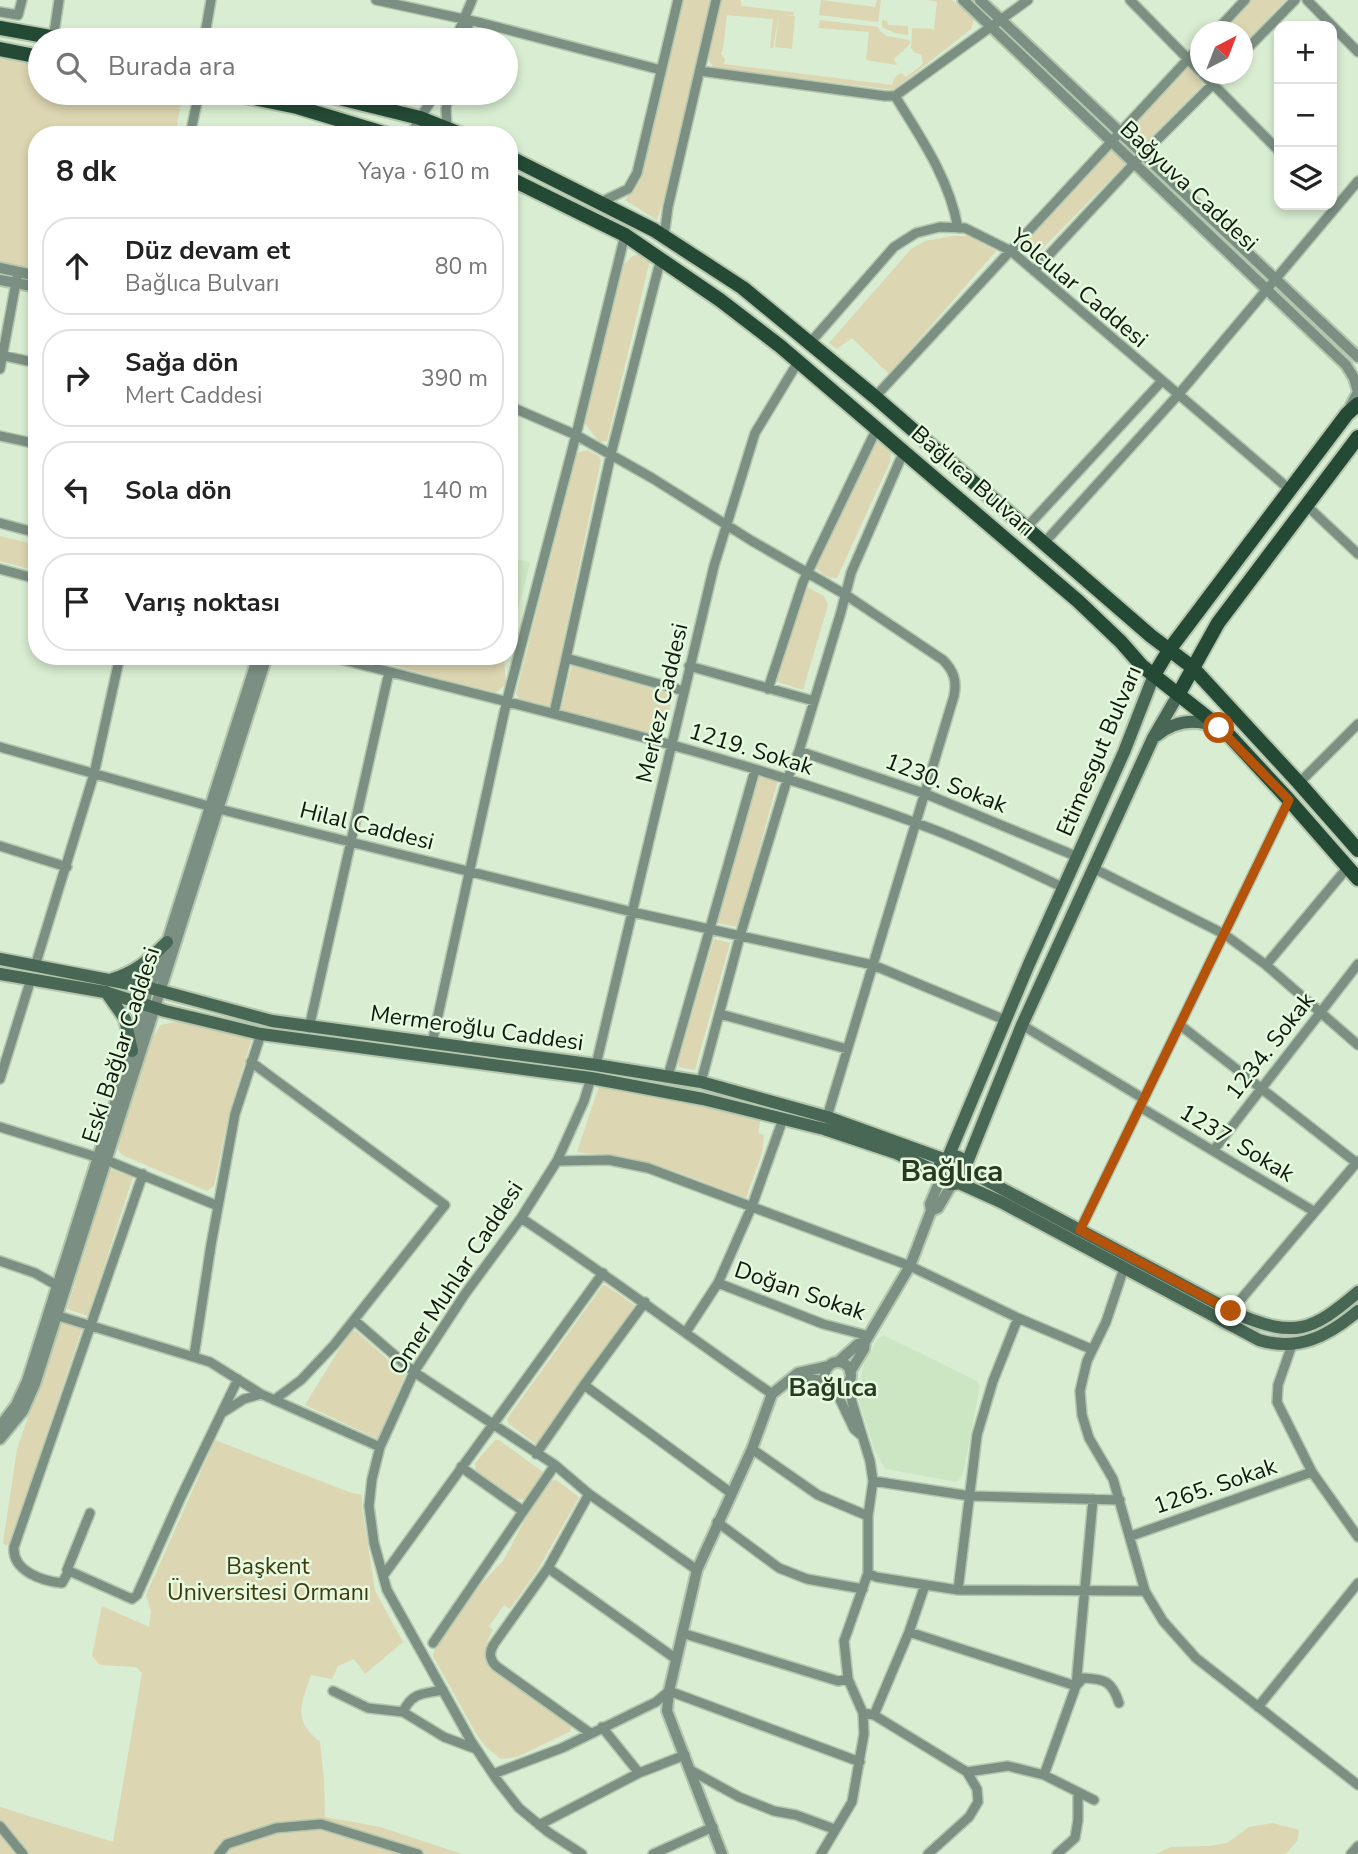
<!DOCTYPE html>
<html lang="tr">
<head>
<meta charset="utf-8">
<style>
	:root { --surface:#fff; --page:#f2f2f2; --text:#222; --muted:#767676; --line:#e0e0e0 }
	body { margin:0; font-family:"Nunito Sans",sans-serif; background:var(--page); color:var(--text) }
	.controls { position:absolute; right:21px; top:21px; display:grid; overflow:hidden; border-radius:14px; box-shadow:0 4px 10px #0003 }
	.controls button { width:63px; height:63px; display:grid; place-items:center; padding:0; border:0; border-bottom:2px solid var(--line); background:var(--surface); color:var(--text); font:35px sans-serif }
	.compass { position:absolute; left:1190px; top:21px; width:63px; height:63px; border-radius:50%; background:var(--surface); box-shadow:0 4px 10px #0003; rotate:42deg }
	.stop { position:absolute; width:21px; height:21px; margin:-16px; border:5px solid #b45309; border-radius:50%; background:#fff }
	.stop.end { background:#b45309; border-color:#fff; box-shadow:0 2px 7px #0008 }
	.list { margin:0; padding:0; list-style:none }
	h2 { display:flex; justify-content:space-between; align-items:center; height:91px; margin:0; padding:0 28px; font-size:30px }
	h2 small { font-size:23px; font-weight:400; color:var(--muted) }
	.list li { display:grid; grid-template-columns:46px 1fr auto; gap:21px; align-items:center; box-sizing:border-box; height:98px; margin:0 14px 14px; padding:0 14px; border:2px solid var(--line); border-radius:28px }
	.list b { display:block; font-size:26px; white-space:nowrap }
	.list p { margin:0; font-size:23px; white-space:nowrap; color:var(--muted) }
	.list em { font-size:23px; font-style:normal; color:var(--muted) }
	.icon { flex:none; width:38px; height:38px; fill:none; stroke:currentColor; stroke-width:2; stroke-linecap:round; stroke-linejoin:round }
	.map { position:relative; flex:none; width:1358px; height:1854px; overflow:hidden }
	.search { position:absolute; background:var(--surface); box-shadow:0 4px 10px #0003; left:28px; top:28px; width:490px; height:77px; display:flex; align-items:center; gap:18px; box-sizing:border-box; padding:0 24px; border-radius:38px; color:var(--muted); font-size:26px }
	.panel { position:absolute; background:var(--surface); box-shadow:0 4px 10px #0003; left:28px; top:126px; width:490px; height:539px; border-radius:28px }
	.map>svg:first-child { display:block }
</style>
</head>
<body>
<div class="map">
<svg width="1358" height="1854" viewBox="0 0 1358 1854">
	<rect width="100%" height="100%" fill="#d8edd1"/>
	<!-- built -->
	<path fill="#cce6c3" d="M509 556 530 563 514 625 509 629Z
		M883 1335 977 1381 980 1386 963 1474 957 1482 885 1469 874 1448 857 1395 864 1363 878 1339Z"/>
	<!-- green -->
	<path fill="#ddd6b2" d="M684 0H711L666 192 657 220 625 200 640 181Z
		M722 0H741V6L794 12V15H784L795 16 792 49 775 47 779 14 773 48H770L773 19 727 15C725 26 725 47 721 54L725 59 724 64 892 85C894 79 895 75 902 73L906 77 923 64 921 54 915 53 911 48 912 28 934 29 937 2 928 0H952L974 19 971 29 894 90 714 68 708 59Z
		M821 0 875 7 877 0H881L878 22 819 15Z
		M1251 0H1286L1243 45 1242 32H1221Z
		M820 20 878 27 880 31 887 36 909 40 910 44 894 59 897 65 866 60 869 32 818 28Z
		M882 20 887 21 888 25 908 26V35L895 33 882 27Z
		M0 56 40 64V93H183L175 135H37V271L0 264Z
		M1183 68H1191L1201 79 1202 86 1143 146 1139 147 1130 135 1134 120 1173 84Z
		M1111 150 1124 160V166L1033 258 1019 245 1105 152Z
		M952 236H969L996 251 889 374 852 338 837 349 829 343 911 249 925 241Z
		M639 254 650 260 607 441 599 442 584 422 623 265 633 256Z
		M876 439 891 452 890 462 837 578C828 579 821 573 815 567Z
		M587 450 599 456 601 460 550 707 520 700 516 693 577 453Z
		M0 536 37 545V571L0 561Z
		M805 586 824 596 828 605 803 690 775 681Z
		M361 656H486L504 661 506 684 494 694Z
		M572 665 667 693 672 699 663 734 658 738 561 710Z
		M759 777 778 780 738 927 717 923 755 785Z
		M714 939 730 943 695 1070 679 1067 678 1062Z
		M178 1021 252 1038 229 1114 214 1186 207 1191 122 1155 117 1148 149 1042 161 1025Z
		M599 1086 631 1090 761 1117 758 1133 764 1135 762 1153 746 1198 674 1171 630 1158 577 1152Z
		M110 1169 133 1177 88 1316 67 1309Z
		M603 1285 607 1286 634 1305 635 1309 539 1443 536 1444 509 1424 507 1419Z
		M61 1322 82 1329 10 1543 6 1546 3 1543 17 1449Z
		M351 1330 356 1331 405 1375 378 1439 305 1405Z
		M215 1440 349 1492 362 1495V1507L375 1591 403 1642 365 1674 354 1659 338 1666 332 1679 311 1675C301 1705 292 1719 320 1742L324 1779 325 1817 380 1827 462 1854H0V1807L113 1842 142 1673 136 1667 100 1665 92 1656 102 1606 149 1627 151 1611 146 1595Z
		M495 1440H499L543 1472 527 1499C510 1503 490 1482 476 1473L475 1463Z
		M556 1480 579 1497 537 1571 510 1609 504 1605 489 1626 493 1630C486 1641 483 1652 489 1663L571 1722V1731L517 1757 501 1759 486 1747 478 1737 433 1656 436 1644 481 1584 503 1561 527 1516 550 1481Z
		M1273 1823 1299 1830 1297 1841 1286 1854H1156L1171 1847 1209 1846 1227 1843 1249 1827Z"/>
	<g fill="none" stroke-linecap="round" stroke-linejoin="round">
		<!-- minor casing -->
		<g stroke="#b4c7ae" stroke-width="12">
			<path id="minor" d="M376 0 482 23 661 70
				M1307 0 1358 52
				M0 12 18 15 22 0
				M1215 32 1245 0
				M53 40 59 0
				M204 40 211 0
				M455 40 472 0
				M464 40 468 27 466 20
				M1200 46 1188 59 1200 71
				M1242 54 1295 0
				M700 71 885 96H895L1028 0
				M1203 74 1279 151
				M895 96C921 138 949 178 958 228
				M420 118 436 93
				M447 128 446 109 448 93
				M190 135 199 93
				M601 202 628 189 637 173 678 0
				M664 236 668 207 716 0
				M1034 271 1143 154 1223 74
				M809 344 894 247 916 233 940 227 965 228 1011 251 1289 489
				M0 355 37 363
				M0 369 17 277
				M875 397 1188 59 1130 0
				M509 406 576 435 652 478 752 541 846 595 943 660C954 671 957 681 954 696L827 1117
				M0 436 37 444
				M1306 505 1358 554
				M0 523 37 533
				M1026 528 1161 382
				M1044 543 1178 395 1358 181
				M0 569 37 579
				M328 656C526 708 727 752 919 824 968 842 1016 865 1064 888
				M566 658 684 691
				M689 666 814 701
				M768 689 803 582 877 428
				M554 713 611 454 661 258
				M0 747 219 809 306 831 632 912 873 965 1005 1020
				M799 751 926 794 1078 857
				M1299 783 1358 724
				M0 846 67 867
				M1093 868 1224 934 1266 965 1358 1045
				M1266 965 1348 867
				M35 966 94 774 120 656
				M720 1014 847 1049
				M1022 1025 1144 1099
				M1180 1025 1358 1164
				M309 1028 389 672
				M432 1043 507 700 576 435 625 235
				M251 1062 445 1205 334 1345 301 1380 274 1400
				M596 1065 714 566 755 433 798 362
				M668 1076 755 770
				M0 1079 31 979
				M701 1082 740 936 787 780 799 751 841 612 851 573 904 451
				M1140 1107 1315 1212
				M0 1127 106 1160 218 1206
				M1213 1151 1358 964
				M557 1161 609 1160 648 1168 910 1266 1018 1318 993 1381 977 1435 958 1590
				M521 1218C606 1274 688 1336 772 1394
				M1080 1230 1289 800
				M0 1261 35 1273 58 1286
				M1124 1268 1106 1322 1087 1361 1080 1391 1082 1415 1089 1438 1113 1479 1145 1591 1163 1621 1196 1658 1358 1785
				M718 1283 823 1324 869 1336
				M1231 1311 1358 1161
				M52 1314 210 1362 261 1394 380 1447
				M1018 1318 1091 1349
				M354 1320 414 1372 555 1465 589 1494 697 1570
				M686 1332 718 1283 752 1206 783 1119
				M1292 1345 1278 1385 1277 1402 1312 1472 1358 1537
				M194 1356 211 1245 235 1114 261 1034
				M584 1385 645 1302
				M834 1387 854 1429 862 1436
				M222 1413 244 1399 261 1394
				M752 1449 818 1495 868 1516
				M536 1454 584 1385 731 1493
				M461 1467 523 1511
				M873 1481 970 1496 1120 1500
				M589 1494 548 1568 494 1644C489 1652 489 1659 496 1666L590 1733
				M90 1513 67 1570 132 1599 137 1595 180 1499 238 1379
				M717 1522 779 1568 807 1579 863 1589
				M1131 1536 1312 1472
				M548 1568 676 1659
				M69 1571 62 1583C42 1581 12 1571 14 1547L143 1174
				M868 1573 876 1577 958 1590 1145 1591
				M383 1576 603 1273
				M909 1632 1076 1686 1083 1678C1105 1679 1112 1681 1119 1703
				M682 1633 838 1681 848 1679
				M433 1643 555 1465
				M333 1691 368 1708 403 1712 444 1737 476 1749
				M1258 1707 1358 1583
				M403 1712C412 1692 423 1694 443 1690
				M863 1713 874 1715 967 1772 977 1789 978 1802 969 1817 928 1854
				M874 1715 909 1632 925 1585
				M602 1727 639 1773 685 1755
				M692 1771 739 1797 774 1811 796 1815 834 1829
				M967 1772 1008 1766 1044 1775 1094 1800
				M493 1774 562 1748 656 1702 669 1691 860 1762
				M1044 1775 1076 1686 1093 1499
				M539 1825 639 1773
				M0 1826 23 1854
				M219 1854 227 1844 276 1828 321 1824 418 1854
				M582 1854 548 1832 519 1808 497 1780 471 1741 387 1590 374 1543 369 1506 372 1479 380 1447 414 1372 465 1294 521 1218 557 1161 584 1101 591 1078
				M653 1854 713 1827
				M821 1854 852 1802 864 1734 863 1713 848 1679 844 1641 868 1573V1516L873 1481 870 1461 852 1402 849 1381
				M1057 1854 1075 1838 1078 1820V1793
				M1351 1854 1358 1846"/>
		</g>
		<!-- tertiary casing -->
		<g stroke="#b4c7ae" stroke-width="14">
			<path id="tertiary" d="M963 0 1346 365 1354 378 1358 392 1349 409
				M980 0 1358 357
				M412 135 420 118
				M0 268 37 276
				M0 280 37 287
				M931 1211 938 1208 952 1184
				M838 1362 858 1344 865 1342
				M825 1375a13 13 0 1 1 26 0a13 13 0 1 1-26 0Z
				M850 1372 864 1349 865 1342 910 1266 931 1211 930 1204 941 1178
				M793 1378 827 1381
				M0 1426 16 1405 27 1381 141 1021 147 993 159 967 258 656
				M0 1439 23 1411 35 1384 267 656
				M722 1854 667 1711 669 1691 697 1570 752 1449 772 1394 798 1373 829 1366"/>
		</g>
		<!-- secondary casing -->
		<g stroke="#b4c7ae" stroke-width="16">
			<path id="secondary" d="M1156 736C1174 721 1195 718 1217 727
				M0 959 150 988 272 1021 596 1065 701 1082 827 1117 943 1159
				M0 974 105 992 165 1011 261 1034 591 1078 703 1099 824 1129 896 1153 939 1173
				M110 980C136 972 148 961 167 942
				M106 992 125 1019 132 1051
				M949 1155 1029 964 1124 752 1154 675
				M939 1170a14 14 0 1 1 28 0a14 14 0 1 1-28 0Z
				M966 1165 1022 1025 1153 738 1178 695
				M967 1170 1237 1314C1295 1338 1311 1332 1358 1292
				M959 1183 1001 1202 1259 1340C1298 1352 1328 1336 1358 1311"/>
		</g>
		<!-- primary casing -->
		<g stroke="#b4c7ae" stroke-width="18">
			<path id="primary" d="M0 28 67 40
				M0 49 40 57
				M230 93 297 107 390 135
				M319 93 420 118 463 135
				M509 157 654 230 743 288 875 397 1151 636 1192 667 1299 783 1358 850
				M509 178 625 235 720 300 780 346 1078 601 1121 642 1142 666 1226 732 1289 800 1358 879
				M1154 675 1169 650 1347 414 1358 404
				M1178 695 1218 623 1358 437"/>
		</g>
		<!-- minor -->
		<use href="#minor" stroke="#7b9083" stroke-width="9"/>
		<!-- tertiary -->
		<use href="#tertiary" stroke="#7b9083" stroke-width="10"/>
		<!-- secondary -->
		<use href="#secondary" stroke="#486755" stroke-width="12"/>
		<!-- primary -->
		<use href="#primary" stroke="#244a35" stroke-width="14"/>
	</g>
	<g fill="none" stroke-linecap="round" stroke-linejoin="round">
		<!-- route -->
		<path stroke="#b45309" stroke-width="9" d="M1219 728 1289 800 1080 1230 1231 1311"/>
	</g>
	<g text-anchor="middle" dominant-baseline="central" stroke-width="5" stroke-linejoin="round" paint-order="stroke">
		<!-- street labels -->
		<g font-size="23" fill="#10180e" stroke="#e5fade">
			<text transform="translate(1189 186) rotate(43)">Bağyuva Caddesi</text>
			<text transform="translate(1079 288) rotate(40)">Yolcular Caddesi</text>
			<text transform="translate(973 481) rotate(41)">Bağlıca Bulvarı</text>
			<text transform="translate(662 703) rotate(-77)">Merkez Caddesi</text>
			<text transform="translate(751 749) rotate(17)">1219. Sokak</text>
			<text transform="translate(1099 751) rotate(-67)">Etimesgut Bulvarı</text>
			<text transform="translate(946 783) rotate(21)">1230. Sokak</text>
			<text transform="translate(367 826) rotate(14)">Hilal Caddesi</text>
			<text transform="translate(477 1028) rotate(8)">Mermeroğlu Caddesi</text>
			<text transform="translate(121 1045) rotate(-72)">Eski Bağlar Caddesi</text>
			<text transform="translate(1270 1046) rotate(-52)">1234. Sokak</text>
			<text transform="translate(1237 1143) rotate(31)">1237. Sokak</text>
			<text transform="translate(456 1278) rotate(-57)">Omer Muhlar Caddesi</text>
			<text transform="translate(800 1291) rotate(19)">Doğan Sokak</text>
			<text transform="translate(1215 1486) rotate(-19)">1265. Sokak</text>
		</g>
		<!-- park labels -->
		<g font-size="23" fill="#3f380f" stroke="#e5fade">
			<text x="268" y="1566">Başkent<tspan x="268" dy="26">Üniversitesi Ormanı</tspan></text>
		</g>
		<!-- quarter labels -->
		<g font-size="26" font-weight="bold" fill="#293a23" stroke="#e5fade">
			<text x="833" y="1387">Bağlıca</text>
		</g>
		<!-- district labels -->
		<g font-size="30" font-weight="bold" fill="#293a23" stroke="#e5fade">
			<text x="952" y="1171">Bağlıca</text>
		</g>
	</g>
</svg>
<div class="controls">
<button>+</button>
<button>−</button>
<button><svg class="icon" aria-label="layers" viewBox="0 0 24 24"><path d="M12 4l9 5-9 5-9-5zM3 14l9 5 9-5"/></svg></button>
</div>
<svg class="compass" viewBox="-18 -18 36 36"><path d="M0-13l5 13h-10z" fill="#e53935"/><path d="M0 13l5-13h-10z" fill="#767676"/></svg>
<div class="stop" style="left:1219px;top:728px"></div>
<div class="stop end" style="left:1231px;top:1311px"></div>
<div class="search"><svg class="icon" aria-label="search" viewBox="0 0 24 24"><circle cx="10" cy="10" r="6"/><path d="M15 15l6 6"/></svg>Burada ara</div>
<section class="panel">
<h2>8 dk<small>Yaya · 610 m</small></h2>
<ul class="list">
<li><svg class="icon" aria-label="ahead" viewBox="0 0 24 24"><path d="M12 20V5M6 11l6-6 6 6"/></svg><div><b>Düz devam et</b><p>Bağlıca Bulvarı</p></div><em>80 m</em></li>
<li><svg class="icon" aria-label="right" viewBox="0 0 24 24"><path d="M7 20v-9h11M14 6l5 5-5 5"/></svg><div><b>Sağa dön</b><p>Mert Caddesi</p></div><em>390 m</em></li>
<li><svg class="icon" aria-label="left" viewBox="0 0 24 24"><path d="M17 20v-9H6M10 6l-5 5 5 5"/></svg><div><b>Sola dön</b></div><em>140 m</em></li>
<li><svg class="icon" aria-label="arrive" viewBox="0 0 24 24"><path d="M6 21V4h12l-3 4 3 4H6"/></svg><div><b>Varış noktası</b></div></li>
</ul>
</section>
</div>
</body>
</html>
